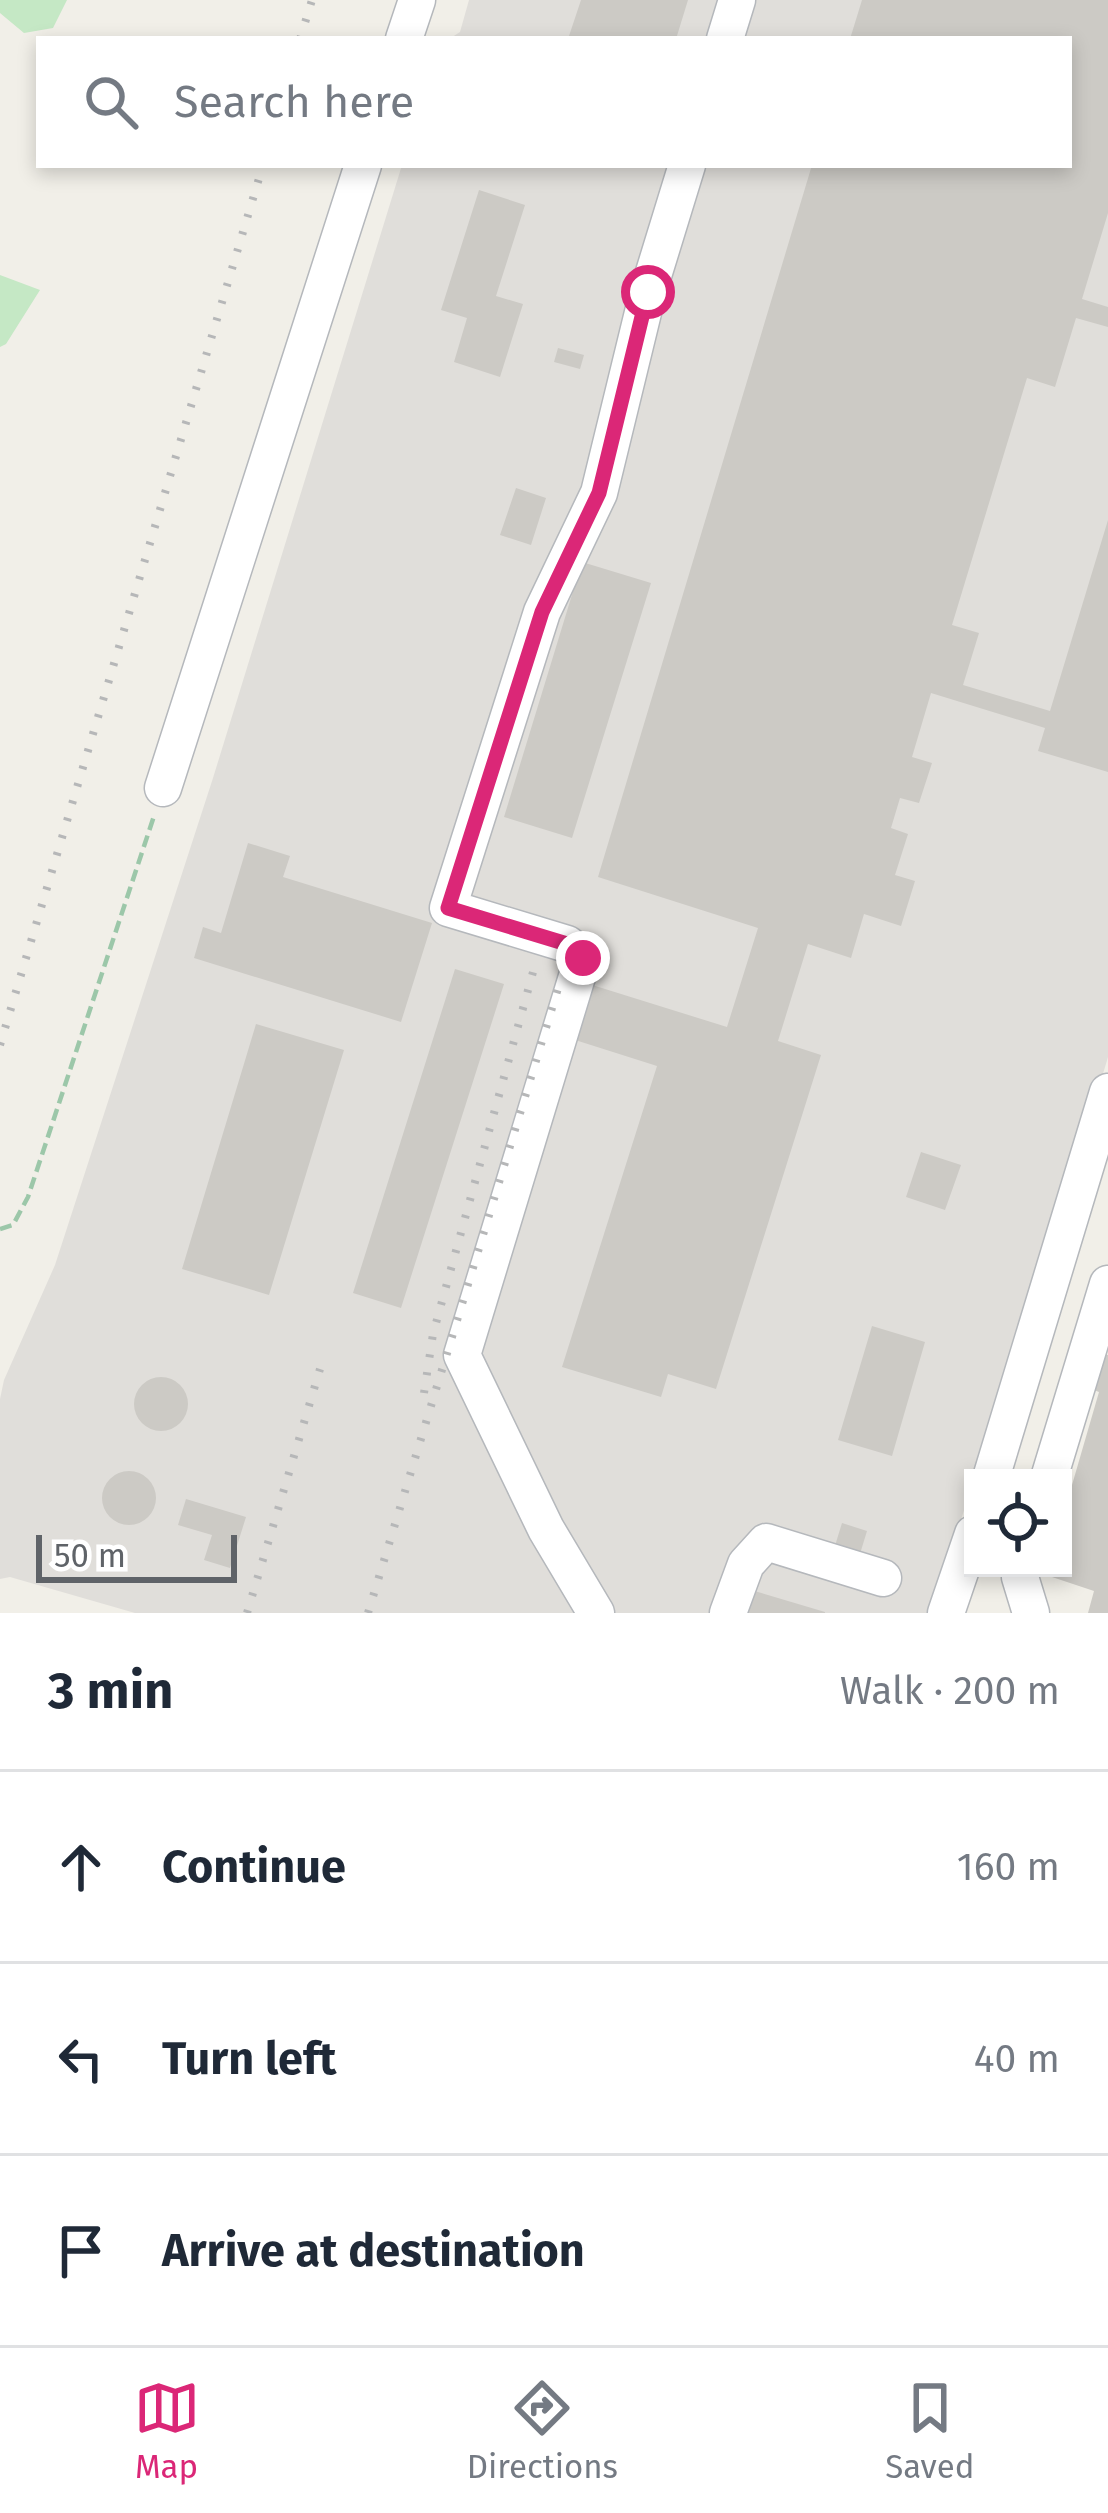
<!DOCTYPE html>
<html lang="en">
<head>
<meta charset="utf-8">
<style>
	:root { --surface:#fff; --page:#f6f6f7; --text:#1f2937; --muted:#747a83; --line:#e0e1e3; --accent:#db2777 }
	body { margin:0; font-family:"Fira Sans",sans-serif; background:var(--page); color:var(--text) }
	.controls { position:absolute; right:36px; bottom:36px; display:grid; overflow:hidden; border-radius:0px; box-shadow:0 6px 18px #0003 }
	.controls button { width:108px; height:108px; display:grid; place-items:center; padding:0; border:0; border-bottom:3px solid var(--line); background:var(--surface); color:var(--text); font:60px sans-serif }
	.scale { position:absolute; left:36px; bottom:30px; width:201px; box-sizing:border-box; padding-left:12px; border:6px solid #5f6368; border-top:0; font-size:33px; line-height:42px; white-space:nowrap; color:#5f6368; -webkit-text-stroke:9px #fff; paint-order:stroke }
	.stop { position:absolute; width:36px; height:36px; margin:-27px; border:9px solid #db2777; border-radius:50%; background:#fff }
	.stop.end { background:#db2777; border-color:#fff; box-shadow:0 3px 12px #0008 }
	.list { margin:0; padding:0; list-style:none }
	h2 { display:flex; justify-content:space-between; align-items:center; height:156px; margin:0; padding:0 48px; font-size:51px }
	h2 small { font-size:39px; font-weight:400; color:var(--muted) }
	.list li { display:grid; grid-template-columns:78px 1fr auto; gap:36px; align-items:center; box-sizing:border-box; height:192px; padding:0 48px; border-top:3px solid var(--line) }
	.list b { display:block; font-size:45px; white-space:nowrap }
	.list em { font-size:39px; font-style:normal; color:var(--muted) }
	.icon { flex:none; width:66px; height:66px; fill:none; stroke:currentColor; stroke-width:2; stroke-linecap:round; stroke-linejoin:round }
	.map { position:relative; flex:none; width:1108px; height:1613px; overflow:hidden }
	.search { position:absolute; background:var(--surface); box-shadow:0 6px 18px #0003; left:36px; right:36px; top:36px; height:132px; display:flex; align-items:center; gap:30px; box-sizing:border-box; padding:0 42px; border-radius:0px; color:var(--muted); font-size:45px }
	.sheet { height:732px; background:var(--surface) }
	nav { display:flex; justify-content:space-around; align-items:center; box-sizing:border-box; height:168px; border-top:3px solid var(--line); background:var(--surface); font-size:33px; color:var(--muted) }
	nav a { display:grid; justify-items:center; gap:6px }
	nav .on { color:var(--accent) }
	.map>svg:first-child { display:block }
</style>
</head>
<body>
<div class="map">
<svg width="1108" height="1613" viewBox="0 0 1108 1613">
	<rect width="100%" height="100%" fill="#f1efe8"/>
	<!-- industrial -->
	<path fill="#e0deda" d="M469 0H1108V1057L1051 1248 930 1613H135L10 1577 0 1579V1399L4 1380 55 1265 213 778 402 165H1069V39H449L460 32Z"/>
	<!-- green -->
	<path fill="#c5e8c5" d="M0 0H67L53 28 24 33 0 13Z
		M0 275 40 290 6 344 0 347Z"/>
	<!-- building -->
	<path fill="#cccac5" d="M581 0H688L676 39H568Z
		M862 0H1108V213L1082 299 1108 307V327L1076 318 1055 387 1027 378 952 625 979 633 963 685 1050 711 1108 520V772L1038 751 1045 728 931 693 912 757 932 763 919 803 900 798 891 828 908 834 895 875 915 881 901 926 864 914 851 958 808 944 778 1041 821 1055 716 1389 668 1374 661 1397 562 1367 657 1066 572 1039 589 984 727 1027 758 928 598 877 812 165H1069V39H850Z
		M479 190 525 205 496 296 523 304 500 377 454 362 467 318 441 310Z
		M558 348 584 355 580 369 554 362Z
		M516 488 546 498 531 545 500 535Z
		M582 562 651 583 572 838 504 817Z
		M248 843 290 856 283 877 432 923 401 1022 194 958 203 927 221 933Z
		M455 969 504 984 401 1308 353 1293Z
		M256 1024 344 1050 269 1295 182 1269Z
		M921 1152 961 1165 945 1210 906 1197Z
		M872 1326 925 1342 892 1456 838 1440Z
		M1093 1351 1108 1355V1613H1088L1094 1591 1046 1575 1048 1568H1063V1516L1099 1392 1083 1386Z
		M134 1404a27 27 0 1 1 54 0a27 27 0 1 1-54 0Z
		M102 1498a27 27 0 1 1 54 0a27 27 0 1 1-54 0Z
		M186 1499 246 1517 230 1568 204 1560 212 1535 178 1525Z
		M842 1523 867 1531 859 1557 834 1549Z
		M751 1590 825 1612V1613H745Z"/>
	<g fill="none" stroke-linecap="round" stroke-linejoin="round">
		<!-- minor casing -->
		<g stroke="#b5b8bc" stroke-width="39">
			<path id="minor" d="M404 39 417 0
				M725 39 737 0
				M163 788 363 165
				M991 1478 1108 1092
				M1049 1478 1108 1284
				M1023 1568 1020 1577 1031 1613
				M596 1613 546 1529 462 1355 583 957 567 944 448 908 542 612 599 493 648 292 687 165
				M728 1613 746 1564 766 1542 883 1578
				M946 1613 973 1534"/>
		</g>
		<!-- path -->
		<path stroke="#9cc7a9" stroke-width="4.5" stroke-dasharray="12 6" stroke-linecap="butt" d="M0 1229 13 1225 28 1197 154 816"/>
		<!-- minor -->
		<use href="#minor" stroke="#fff" stroke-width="36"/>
		<!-- rail -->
		<path stroke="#b6b7b8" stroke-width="8" stroke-dasharray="3 15" stroke-linecap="butt" d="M300 39 312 0
			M0 1045 263 165
			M424 1393 433 1334 533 972
			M247 1613 320 1369
			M368 1613 559 985"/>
	</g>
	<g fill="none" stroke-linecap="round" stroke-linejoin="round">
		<!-- route -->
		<path stroke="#db2777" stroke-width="15" d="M583 958 567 944 448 908 542 612 599 493 648 292"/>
	</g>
</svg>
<div class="controls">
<button><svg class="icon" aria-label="locate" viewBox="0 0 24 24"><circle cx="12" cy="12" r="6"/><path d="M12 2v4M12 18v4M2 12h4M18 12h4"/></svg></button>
</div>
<div class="scale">50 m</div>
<div class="stop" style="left:648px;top:292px"></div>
<div class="stop end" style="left:583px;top:958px"></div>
<div class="search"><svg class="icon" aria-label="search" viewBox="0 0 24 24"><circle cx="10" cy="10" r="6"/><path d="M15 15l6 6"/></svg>Search here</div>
</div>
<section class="sheet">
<h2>3 min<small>Walk · 200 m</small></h2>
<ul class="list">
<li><svg class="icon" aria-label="ahead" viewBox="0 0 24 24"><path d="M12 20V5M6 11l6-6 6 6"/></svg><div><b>Continue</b></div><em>160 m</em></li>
<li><svg class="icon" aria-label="left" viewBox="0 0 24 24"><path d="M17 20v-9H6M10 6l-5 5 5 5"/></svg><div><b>Turn left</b></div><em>40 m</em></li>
<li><svg class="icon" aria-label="arrive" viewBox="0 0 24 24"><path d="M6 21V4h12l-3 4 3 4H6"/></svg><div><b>Arrive at destination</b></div></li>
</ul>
</section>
<nav>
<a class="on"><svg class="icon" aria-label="map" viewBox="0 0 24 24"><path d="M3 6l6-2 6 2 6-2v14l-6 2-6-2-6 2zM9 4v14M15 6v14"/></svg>Map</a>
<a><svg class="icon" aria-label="directions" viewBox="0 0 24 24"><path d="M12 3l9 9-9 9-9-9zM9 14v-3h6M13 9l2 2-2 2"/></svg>Directions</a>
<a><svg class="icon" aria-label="saved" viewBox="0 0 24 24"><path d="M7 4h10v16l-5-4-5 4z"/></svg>Saved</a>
</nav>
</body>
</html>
